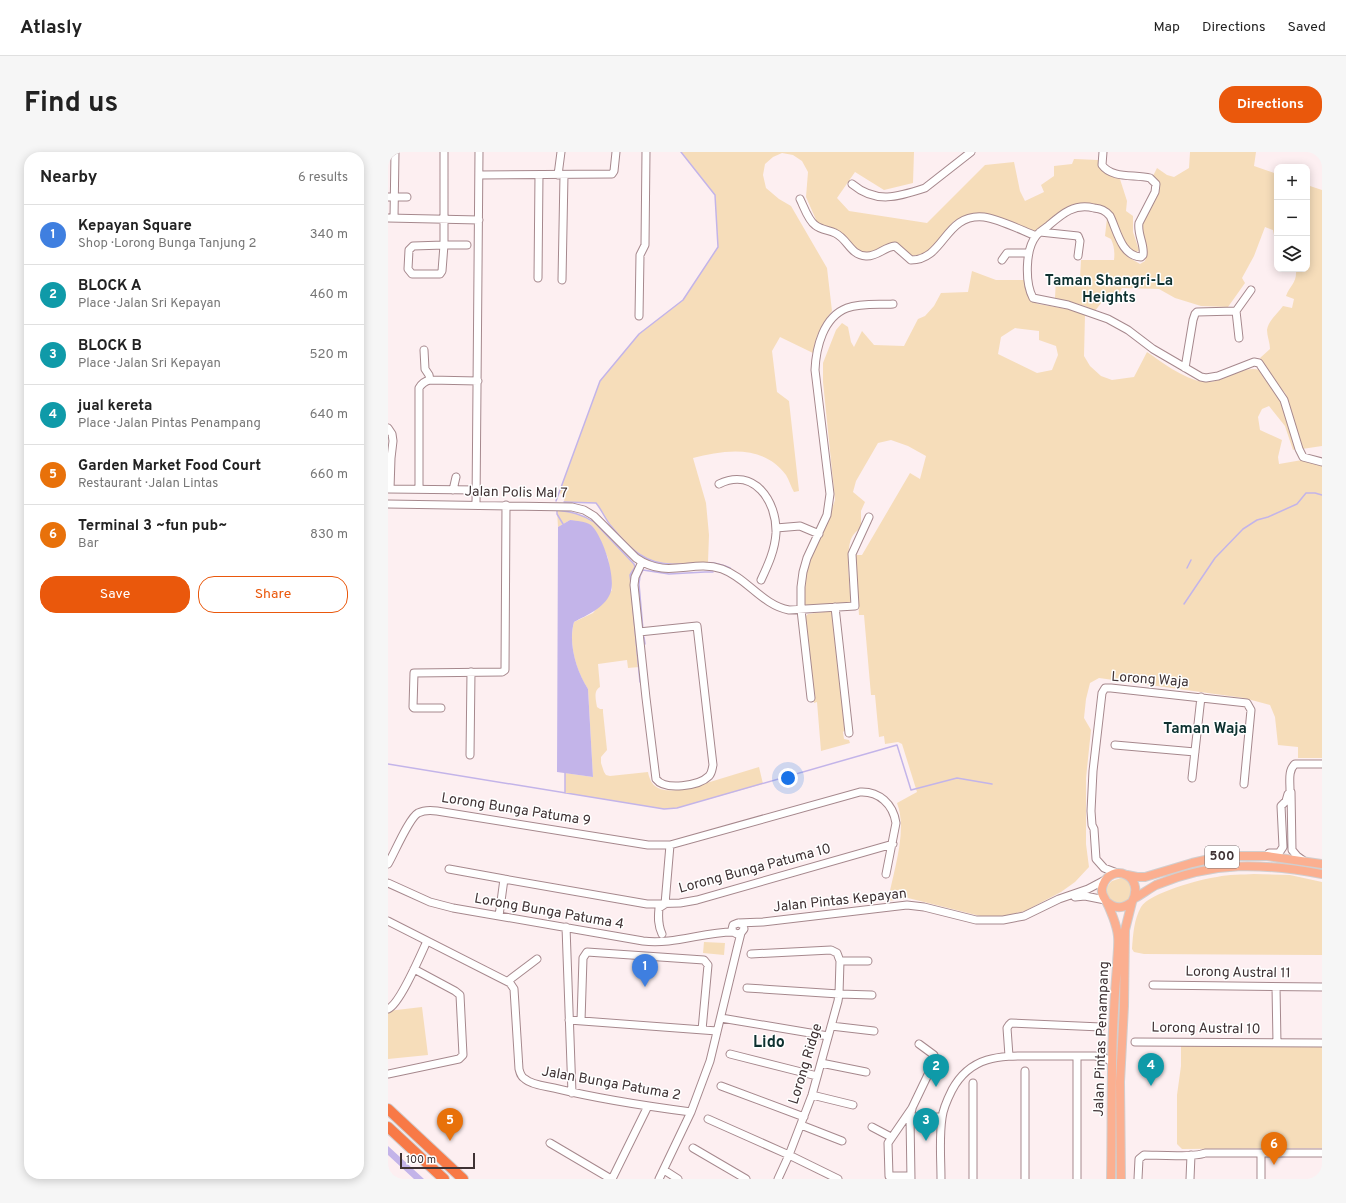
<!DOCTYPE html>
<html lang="en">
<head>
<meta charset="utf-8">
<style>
	:root { --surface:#fff; --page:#f6f6f6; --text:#222; --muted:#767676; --line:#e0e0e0; --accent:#ea580c }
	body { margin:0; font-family:Overpass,sans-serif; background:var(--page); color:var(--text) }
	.controls { position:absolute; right:12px; top:12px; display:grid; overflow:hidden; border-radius:8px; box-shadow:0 2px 10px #0003 }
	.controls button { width:36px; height:36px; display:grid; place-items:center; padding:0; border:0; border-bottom:1px solid var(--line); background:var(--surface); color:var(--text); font:20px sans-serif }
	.scale { position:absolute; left:12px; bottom:10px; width:75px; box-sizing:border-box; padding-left:4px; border:2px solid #3f3234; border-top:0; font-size:11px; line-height:14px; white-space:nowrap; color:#3f3234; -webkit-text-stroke:3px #fff; paint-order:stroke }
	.you { position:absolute; left:400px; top:626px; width:14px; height:14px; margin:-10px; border:3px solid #fff; border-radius:50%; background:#1a73e8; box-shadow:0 0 0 6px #1a73e833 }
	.badge { display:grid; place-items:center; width:26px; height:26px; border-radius:50%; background:var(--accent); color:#fff; font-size:13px; font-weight:700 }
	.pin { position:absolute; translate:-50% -33px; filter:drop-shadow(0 1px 2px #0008) }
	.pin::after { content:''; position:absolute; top:21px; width:14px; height:12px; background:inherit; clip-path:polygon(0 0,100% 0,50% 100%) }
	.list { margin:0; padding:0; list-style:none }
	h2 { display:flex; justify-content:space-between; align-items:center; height:52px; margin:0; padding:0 16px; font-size:17px }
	h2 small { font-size:13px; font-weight:400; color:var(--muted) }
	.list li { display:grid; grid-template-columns:26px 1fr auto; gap:12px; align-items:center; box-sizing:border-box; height:60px; padding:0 16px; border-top:1px solid var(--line) }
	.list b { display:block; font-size:15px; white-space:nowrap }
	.list p { margin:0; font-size:13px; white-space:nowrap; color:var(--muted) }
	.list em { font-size:13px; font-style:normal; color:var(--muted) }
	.actions { display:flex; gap:8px; padding:12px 16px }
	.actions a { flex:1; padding:9px 0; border:1px solid var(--accent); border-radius:16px; text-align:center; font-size:14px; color:var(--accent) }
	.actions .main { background:var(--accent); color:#fff }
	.icon { flex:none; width:22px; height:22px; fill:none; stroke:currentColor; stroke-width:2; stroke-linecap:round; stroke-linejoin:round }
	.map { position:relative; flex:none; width:934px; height:1027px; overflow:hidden; border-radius:16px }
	header { display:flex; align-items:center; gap:24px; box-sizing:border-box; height:56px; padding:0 20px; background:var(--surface); border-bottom:1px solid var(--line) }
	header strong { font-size:19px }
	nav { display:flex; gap:22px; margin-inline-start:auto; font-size:14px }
	.intro { display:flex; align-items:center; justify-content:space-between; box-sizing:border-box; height:96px; padding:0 24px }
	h1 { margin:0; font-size:28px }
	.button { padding:10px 18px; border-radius:16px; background:var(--accent); color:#fff; font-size:14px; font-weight:700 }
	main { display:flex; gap:24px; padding:0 24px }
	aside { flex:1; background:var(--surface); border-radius:16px; box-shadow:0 2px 10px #0003 }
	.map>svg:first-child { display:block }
</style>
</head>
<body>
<header>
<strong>Atlasly</strong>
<nav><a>Map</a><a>Directions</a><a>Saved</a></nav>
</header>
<div class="intro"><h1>Find us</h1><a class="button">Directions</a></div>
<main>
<aside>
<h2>Nearby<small>6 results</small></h2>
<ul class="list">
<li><span class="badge" style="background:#3f7fe0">1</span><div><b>Kepayan Square</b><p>Shop · Lorong Bunga Tanjung 2</p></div><em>340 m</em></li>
<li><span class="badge" style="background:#0f9aa8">2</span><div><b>BLOCK A</b><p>Place · Jalan Sri Kepayan</p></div><em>460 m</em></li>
<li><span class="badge" style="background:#0f9aa8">3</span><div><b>BLOCK B</b><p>Place · Jalan Sri Kepayan</p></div><em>520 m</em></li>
<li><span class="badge" style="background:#0f9aa8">4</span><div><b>jual kereta</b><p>Place · Jalan Pintas Penampang</p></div><em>640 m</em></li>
<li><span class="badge" style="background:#e8710a">5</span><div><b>Garden Market Food Court</b><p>Restaurant · Jalan Lintas</p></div><em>660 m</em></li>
<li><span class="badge" style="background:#e8710a">6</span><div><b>Terminal 3 ~fun pub~</b><p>Bar</p></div><em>830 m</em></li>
</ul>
<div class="actions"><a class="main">Save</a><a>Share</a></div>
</aside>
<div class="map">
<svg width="934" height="1027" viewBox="0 0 934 1027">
	<rect width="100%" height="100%" fill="#fdeff1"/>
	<!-- green -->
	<path fill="#f6ddba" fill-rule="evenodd" d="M293 0H526L525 31 496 38 467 20 449 46 461 59 539 71 597 13 626 10 632 39 637 49 656 40 653 33 666 24V14L684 12 686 7 710 8 711 13 731 24 739 49 738 59 745 64V80L751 98 748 101C725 86 736 55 700 52 693 51 686 51 679 55L648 80 595 62 586 61 576 64 566 69 545 94 537 102 523 104 507 90 500 92 486 100 481 101 468 99 454 82 448 77 434 74 429 70 418 45 420 20 414 9 405 3 394 1 385 5 377 12 375 23 378 36 391 47 403 54 439 116 444 159C433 174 428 182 425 201L392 185 384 199 389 240 401 249 411 339 406 340C403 335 401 328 398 323 375 292 337 298 305 306L318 351 321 383 320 410 281 413 259 408 244 396 222 373 208 351 176 350 177 343 171 341 212 229 251 182 295 148 330 95 327 43Z
		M802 0H868L866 14 889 22V98L885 78 877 75 866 104 854 126 857 131 840 155 813 154 787 146 771 137 734 136 729 146 716 147 707 159 697 154 667 146 668 126H692L693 108H726C727 100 726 94 723 87L717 84 719 66 733 98 740 105 752 112 757 109C762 96 751 83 755 69 760 54 781 40 765 24L769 16 779 23 786 25 801 16Z
		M919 33 934 38V294L914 297 897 241 888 231 872 206 882 197C882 191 879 184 879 178 880 169 890 161 895 154L904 156 906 147 898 144C902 133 909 131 908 118L906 117H919Z
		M584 119 608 128H636L638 140 642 148 650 152 685 158 697 163 696 204 702 214 713 224 724 228 746 225 759 200C775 211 801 231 821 230 838 229 855 213 872 218L894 250 908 297 905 298 897 274 881 254 874 257 870 265 872 278 894 288 890 305 891 312 914 308 934 314V606H910V595L890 593 887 565 882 553 856 546 711 526 702 531 698 547 696 566 703 578 698 626V692L701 715 687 730 673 740 637 759 620 763 606 765 592 764 520 746 500 749C505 720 520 679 509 651L529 640 514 592 510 590 497 592 496 584 491 585 487 543H483L476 463H471L467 403H474L522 321 532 327 538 304 520 294 503 288 490 291 468 329 465 340 477 350 473 359V376C470 378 466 381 464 385 457 398 462 436 463 451L417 455 416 451 418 423 422 408 437 376 447 348 435 230V211L448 178 454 171 460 175 463 190 466 195 474 179 486 193 516 194 530 167 537 164 546 154 553 141 580 140ZM627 176 651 179V188L668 194 670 203 664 218 649 221 610 202 613 185Z
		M169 358C183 359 194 362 206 370L246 412 247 415 242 423 251 515 240 516 239 508 210 512 212 535C205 539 208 548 209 555L212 557H215V560L219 598 213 605V611L216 620 218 623 222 624 260 620C264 642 281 639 299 637L371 615 375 632 289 656 276 657 177 641V621L205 625 200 537C188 518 180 492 186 470L205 461 224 438 220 406 213 390 203 373 182 368 170 375Z
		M443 459 445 461 457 578 455 580 456 587 461 588 462 591 433 599 429 550 426 551 417 465 420 462Z
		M866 722 902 723 934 730V803L756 802 746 800 744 797C745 783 746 767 753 755 761 741 813 727 829 725 841 722 854 723 866 722Z
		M733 726 739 728 745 736 742 748 731 753C720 747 713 739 724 729Z
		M316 790 337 791 336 803 315 801Z
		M34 855 40 903 0 907V859Z
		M793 894 934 895V996L794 997 789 992V943L793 914Z"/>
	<!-- water -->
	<path fill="#c3b4e9" d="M182 368C189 369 197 369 203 373 215 384 229 427 222 442 216 456 199 463 186 470 180 491 188 518 200 537L205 625 169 620 170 375Z
		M0 994 36 1027H26L0 1003Z"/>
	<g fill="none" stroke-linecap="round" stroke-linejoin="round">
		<!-- stream -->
		<path stroke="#c3b4e9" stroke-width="1.5" d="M168 349 212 229 251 182 295 148 330 95 327 43 293 0
			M176 350 208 351C214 358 217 367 223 374 242 397 259 415 291 412 310 411 325 408 342 416
			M175 372 169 362V358C183 360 194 362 206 370L246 412 247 415 242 423 243 432
			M799 416 803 408
			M244 446 252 530
			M796 452 827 406 855 377 869 368 880 365 909 352 918 341H927L934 343
			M255 478 251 432 252 424 255 418 281 422 317 420H325
			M256 485 257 492
			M0 612 276 657 289 656 509 593 523 638 569 626 604 632
			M177 641V621"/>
		<!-- minor casing -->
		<g stroke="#a6888d" stroke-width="9">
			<path id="minor" d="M56 0V93L25 94 21 98 20 117 24 122H52L54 119 56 93H79
				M715 0 714 13C724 27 747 22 762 26L768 32 767 40 751 71C749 82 757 93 755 103L753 105C733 104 729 78 722 64 717 58 713 57 706 56 686 51 674 62 660 74 656 77 651 80 648 84 637 98 637 131 645 146L680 153 720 167 740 178 765 197 813 225 818 226 830 224 866 210 871 211 896 248 911 297 915 305 934 310
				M91 23 224 22 226 19 228 0
				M170 23 173 0
				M464 32C488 52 510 45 537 36L583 0
				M0 45H19
				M412 47C416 55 420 68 427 73 433 78 441 78 447 81 460 87 462 103 478 104 489 105 496 95 507 94L523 108C557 108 556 61 596 65 611 67 633 78 648 84
				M0 66 91 68
				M6 66 7 0
				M652 80 690 84 692 89 690 104
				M614 108 619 101H641
				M150 126 151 23
				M174 128 176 23
				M848 159 863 138
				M251 164 252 103 257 93 258 0
				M36 198 37 217 41 223 42 228
				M797 216 805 168 807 162 809 160 848 159 851 186
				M0 276 4 282 5 289 3 306 2 337
				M331 332C366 315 389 349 388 381 387 398 380 413 373 428
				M0 337 89 338
				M31 337V236C34 231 37 229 42 228L90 229
				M65 338 68 325
				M0 352 184 355 196 358 206 364 248 406C280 428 303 407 334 417 359 426 374 453 401 458L467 454 464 402 481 365
				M88 353 91 0
				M388 376 412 374 431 382
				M447 455 461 581
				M251 480 309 474 325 613C324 617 324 621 321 624 311 634 277 639 268 627L258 546 246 433 247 425 254 410
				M423 546 413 458V435L415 420 419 406 439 363 442 342 427 218C428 196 435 165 459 156 473 151 491 153 505 152
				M53 556H26L25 555 26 521 114 520 117 518 118 353
				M727 593 807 600
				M82 603 83 520
				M804 626 813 545
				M879 704 881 701H891L895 695 893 654 898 649 900 642
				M916 709 909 704 904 698 903 640 902 638C902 629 900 618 907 612H934
				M0 712C6 702 21 666 30 661 36 658 43 658 49 659L260 693H282L472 640C491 639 505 652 508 671L498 722
				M61 717 116 727
				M729 721 716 716 708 707 706 677 704 673 703 659 705 619 714 541 717 536H723L859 551 863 558 856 632
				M0 731 42 750 65 756 255 789C285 793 315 780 345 780
				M687 745 697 744 717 748
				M111 764 116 727 259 752 292 751 309 748 505 692
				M0 769 122 831 126 837 131 917C132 921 133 925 137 927 144 933 157 934 166 936 211 947 257 954 303 960
				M351 771 355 773 356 777 353 781 349 782 345 780 344 777 345 773 350 771 375 770 519 753 536 755 588 768H615L636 764 671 747 700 737 717 728
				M178 775 184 941
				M274 782C270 773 270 766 271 756L277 752 282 693
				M363 802 443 798 449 801 452 809 451 842 450 849 424 943 401 1003 390 1027
				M452 809H480
				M120 829 149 807
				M765 833 934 835
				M888 835 889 891
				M359 836 451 842 484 843
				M0 857C12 852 33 802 39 789
				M333 866 440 884
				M181 868 329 879
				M193 869 195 806 199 800 316 808 320 813 314 878
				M443 874 486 879
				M747 890 934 891
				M342 902 429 924
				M621 904 619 876 621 873 623 871 713 875
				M689 904V1027
				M433 911 478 920
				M637 919V1027
				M0 922 71 907 75 903 72 843 67 839 26 817
				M585 931V1027
				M333 934 416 965
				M424 943 465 953
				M522 965H554
				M320 967 401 1003 450 1027
				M413 973 454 989
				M484 975 503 985
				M162 991 223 1027
				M305 996 358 1027
				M276 1018 290 1027
				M523 1024H501L500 991 524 956 547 908 546 903 531 892
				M224 1027 260 954
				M271 1027 303 960 322 909 349 797 353 781
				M523 1027 522 965 524 957
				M553 1027C553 1007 551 986 554 966 555 956 560 946 564 938 584 901 616 904 652 904 670 904 689 904 707 904L717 906 724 910
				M750 1027 751 1007 756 1003C769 1003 806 1006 817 1001H934
				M802 1027 803 1003
				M873 1027V1001"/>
		</g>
		<!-- major casing -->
		<g stroke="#d1cece" stroke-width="10">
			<path id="major" d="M739 723 749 725H757L804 711 826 706 848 704H879L934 712
				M747 746C754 742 761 737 768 733 827 709 873 711 934 722
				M719 750C728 758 736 756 744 750 758 723 723 710 715 733 713 738 714 743 717 747 722 756 729 774 730 784 731 794 729 805 729 815 727 836 726 857 725 878 723 928 724 977 723 1027
				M733 1027 732 930 736 854 737 778 744 750"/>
		</g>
		<!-- highway casing -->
		<g stroke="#d1cece" stroke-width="12">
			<path id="highway" d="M0 957 75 1027
				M0 975 56 1027"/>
		</g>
		<!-- minor -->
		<use href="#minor" stroke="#fff" stroke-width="7"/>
		<!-- major -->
		<use href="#major" stroke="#fbaf90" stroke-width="8"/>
		<!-- highway -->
		<use href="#highway" stroke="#f87946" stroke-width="10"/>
	</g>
	<g text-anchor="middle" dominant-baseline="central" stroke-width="3" stroke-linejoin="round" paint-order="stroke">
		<!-- shield labels -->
		<rect fill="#fff" stroke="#797071" stroke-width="1" x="817" y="694" width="34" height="22" rx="3"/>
		<g font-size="13" font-weight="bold" fill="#3f3234">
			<text x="834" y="705">500</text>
		</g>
		<!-- street labels -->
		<g font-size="14" fill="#3f3234" stroke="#fff">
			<text transform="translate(128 341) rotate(1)">Jalan Polis Mal 7</text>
			<text transform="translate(762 528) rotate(4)">Lorong Waja</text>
			<text transform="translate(128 658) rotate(9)">Lorong Bunga Patuma 9</text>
			<text transform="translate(367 717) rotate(-15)">Lorong Bunga Patuma 10</text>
			<text transform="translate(452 749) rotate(-6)">Jalan Pintas Kepayan</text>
			<text transform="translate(161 760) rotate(10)">Lorong Bunga Patuma 4</text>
			<text transform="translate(850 821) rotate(1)">Lorong Austral 11</text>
			<text transform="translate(818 877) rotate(1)">Lorong Austral 10</text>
			<text transform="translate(714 887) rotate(-88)">Jalan Pintas Penampang</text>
			<text transform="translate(418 912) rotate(-73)">Lorong Ridge</text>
			<text transform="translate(223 932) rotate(10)">Jalan Bunga Patuma 2</text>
		</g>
		<!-- neighbourhood labels -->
		<g font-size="15" font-weight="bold" fill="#0e3130" stroke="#fff">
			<text x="721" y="129">Taman Shangri-La<tspan x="721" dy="17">Heights</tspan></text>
			<text x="817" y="577">Taman Waja</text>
		</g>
		<!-- quarter labels -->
		<g font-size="16" font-weight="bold" fill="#0e3130" stroke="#fff">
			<text x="381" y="891">Lido</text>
		</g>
	</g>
</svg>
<div class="controls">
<button>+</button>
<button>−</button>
<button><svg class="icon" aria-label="layers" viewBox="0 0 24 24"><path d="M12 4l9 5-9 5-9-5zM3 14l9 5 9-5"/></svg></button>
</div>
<div class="scale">100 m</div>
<div class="you"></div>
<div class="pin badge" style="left:257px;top:835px;background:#3f7fe0">1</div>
<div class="pin badge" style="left:548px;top:935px;background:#0f9aa8">2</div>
<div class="pin badge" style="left:538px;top:989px;background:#0f9aa8">3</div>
<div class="pin badge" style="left:763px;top:934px;background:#0f9aa8">4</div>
<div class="pin badge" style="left:62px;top:989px;background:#e8710a">5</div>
<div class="pin badge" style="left:886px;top:1013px;background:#e8710a">6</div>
</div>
</main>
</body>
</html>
